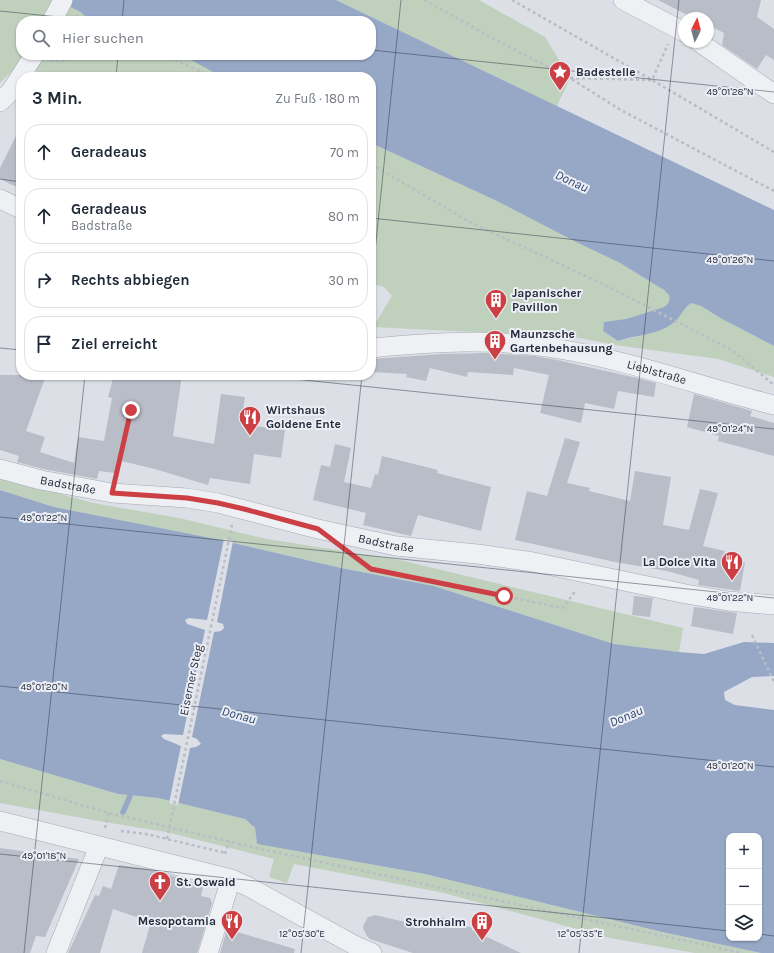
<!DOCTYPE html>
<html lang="de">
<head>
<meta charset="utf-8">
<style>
	:root { --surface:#fff; --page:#f6f6f7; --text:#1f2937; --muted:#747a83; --line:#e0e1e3 }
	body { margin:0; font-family:Karla,sans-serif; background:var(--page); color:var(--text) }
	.controls { position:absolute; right:12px; bottom:12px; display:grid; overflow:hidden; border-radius:8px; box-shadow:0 1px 3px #0004 }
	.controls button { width:36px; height:36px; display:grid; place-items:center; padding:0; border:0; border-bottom:1px solid var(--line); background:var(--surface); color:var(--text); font:20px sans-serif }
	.compass { position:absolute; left:678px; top:12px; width:36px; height:36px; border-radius:50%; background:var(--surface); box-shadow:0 1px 3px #0004; rotate:6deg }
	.stop { position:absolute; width:12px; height:12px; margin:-9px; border:3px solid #cc4045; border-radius:50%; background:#fff }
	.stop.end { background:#cc4045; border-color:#fff; box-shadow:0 1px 4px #0008 }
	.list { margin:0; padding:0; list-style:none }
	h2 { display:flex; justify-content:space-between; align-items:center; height:52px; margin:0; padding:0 16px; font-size:17px }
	h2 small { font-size:13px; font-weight:400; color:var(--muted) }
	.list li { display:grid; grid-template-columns:26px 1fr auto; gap:12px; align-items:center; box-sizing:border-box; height:56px; margin:0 8px 8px; padding:0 8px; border:1px solid var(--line); border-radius:16px }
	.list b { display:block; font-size:15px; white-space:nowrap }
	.list p { margin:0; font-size:13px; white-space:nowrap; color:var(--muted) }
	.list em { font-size:13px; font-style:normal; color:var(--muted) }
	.icon { flex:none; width:22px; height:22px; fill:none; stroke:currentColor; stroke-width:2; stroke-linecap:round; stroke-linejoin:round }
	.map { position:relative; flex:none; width:774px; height:953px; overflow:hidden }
	.search { position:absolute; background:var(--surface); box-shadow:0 1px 3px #0004; left:16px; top:16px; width:360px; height:44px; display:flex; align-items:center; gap:10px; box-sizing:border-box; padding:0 14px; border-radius:16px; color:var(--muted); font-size:15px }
	.panel { position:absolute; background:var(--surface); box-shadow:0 1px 3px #0004; left:16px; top:72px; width:360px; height:308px; border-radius:16px }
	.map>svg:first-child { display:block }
</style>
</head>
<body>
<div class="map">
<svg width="774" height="953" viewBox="0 0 774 953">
	<rect width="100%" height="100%" fill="#dcdfe6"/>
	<!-- green -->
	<path fill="#bfd0bd" d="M0 0H54L75 9 86 16 89 20 99 21H21V55H182L222 77H56L17 66 0 83Z
		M336 0H479L545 37 570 78 557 106Z
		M371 143 497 201 574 241 620 263 664 290 669 295C670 301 669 304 664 307L626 319 604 323 603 331 618 341 652 333 672 324 688 305 691 303 701 306 722 319 774 346V377L718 359 615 345 575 337 373 327 392 296 384 287 371 283Z
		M0 477 93 503 179 518 267 539 400 560 683 628 679 652 614 644 434 586 341 568 221 540 54 507 0 490Z
		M0 759 118 794 158 798 245 819 255 828 257 844 425 874 662 932 761 953H695L610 938 444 893 294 864 287 883 269 877 274 859 166 832 104 822 0 803Z"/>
	<!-- water -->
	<path fill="#96a8c6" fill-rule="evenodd" d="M54 0H336L774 210V346L722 319 701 306 691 303C683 308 680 319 672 324 656 335 636 335 618 341L603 331 604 322 626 319 664 307C669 304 670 301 669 295L664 290 620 263 574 241 497 201 371 143V77H222L182 55H371V21H116L108 17 101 21 89 20C81 10 66 5 54 0Z
		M0 490 54 507 221 540 341 568 434 586 614 644 679 652 704 654 744 642 774 643V676L752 677 724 692 725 700 735 705 774 710V953H761L662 932 425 874 257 844 255 828 245 819 158 798 118 794 0 759ZM729 836H759V938H729Z"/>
	<!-- pier -->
	<path fill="#dcdfe6" d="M224 539 233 541 217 622 223 624 224 628 221 631 214 632 192 737 197 739 201 744 196 747 190 748 178 805 169 803 181 746 164 739 161 736 164 734 183 735 205 630 187 624 185 620 189 618 207 620Z"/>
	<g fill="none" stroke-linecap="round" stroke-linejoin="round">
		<!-- stream -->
		<path stroke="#96a8c6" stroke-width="5.5" d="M123 812 130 796"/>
	</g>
	<!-- building -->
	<path fill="#b9bdc8" d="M658 0H761L757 17 774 29V60L766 55 757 69 722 45 724 33 708 25V18H693Z
		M21 126V189L0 179V168Z
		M488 353 534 356 557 360 637 378 656 383 654 397 618 391 614 409 585 403 581 423 540 413 549 375 514 368 513 375 468 372 467 377 430 368 426 381 406 377 407 374 371 372V359L442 354Z
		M0 375H46L26 431 45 437 40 452 74 463 78 437 104 441 112 398 108 397 114 375H182L173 436 214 444 221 394 245 397 241 424 285 430 281 458 254 454 250 484 210 478 208 485 155 469 117 460 115 473 99 471 97 479 43 469 17 462 19 456 0 450Z
		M694 394 752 411 750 416 774 423V456L718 441 719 436 687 427Z
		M565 438 580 442 567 483 590 488 589 491 630 501 635 471 671 477 663 525 689 530 700 489 718 493 703 546 725 551 723 558 745 562 740 591 698 585 699 580 667 571 615 562 515 540 527 491 547 496Z
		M335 444 351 448 344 482 371 488 375 474 378 475 382 456 438 470 437 473 491 487 481 531 418 515 411 536 363 525 366 513 313 500 321 465 330 467Z
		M634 596 653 598 650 617 632 615Z
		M694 607 737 613 733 634 691 626Z
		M0 848 79 859 45 937 36 936 30 953H0Z
		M119 865 148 869 184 879 203 886 201 896 210 898 212 903 197 953H142L151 922 113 909 100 953H68L95 895 99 896 103 886 111 889Z
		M375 915 431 928 432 923 439 925 441 917 472 928V930L521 953H413L370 939 367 936 363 928 364 924 368 917Z
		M227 929 295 949 294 953H220Z"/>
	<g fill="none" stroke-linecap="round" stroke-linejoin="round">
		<!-- minor casing -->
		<g stroke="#a5a9b3" stroke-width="20">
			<g id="minor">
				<path d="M623 0 684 32"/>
				<path d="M699 42 774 94"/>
				<path d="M0 102 11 91 34 55"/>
				<path d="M0 199 21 209"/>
				<path id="s1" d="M371 348C433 342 497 338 559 349 632 361 702 387 774 405"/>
				<path id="s2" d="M0 469 41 480 112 493 187 498 218 503 318 529 396 546 477 554 533 562 686 594 728 601 774 605"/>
				<path d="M0 821 231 879 247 886 356 946 372 953"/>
				<path d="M56 953 99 846"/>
				<path d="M208 953 231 879"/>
			</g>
		</g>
		<!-- path -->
		<path stroke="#babdc4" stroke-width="2.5" stroke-dasharray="3 3" stroke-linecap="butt" d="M424 0 509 47 570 78 619 109 774 191
			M512 0 652 80 774 152
			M76 16 88 21
			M164 55 213 77
			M50 60 67 61 69 55
			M570 78 652 80 668 44
			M371 164 470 222 607 286 732 350 774 385
			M116 476 140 375
			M354 556 371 569 563 608 576 590
			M752 635 774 682
			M0 781 109 813 257 848 742 953
			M105 828 109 813
			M121 831 146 834 226 853
			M225 854 229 841"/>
		<!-- minor -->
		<use href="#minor" stroke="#eef0f4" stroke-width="19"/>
		<!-- minor-bridge casing -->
		<g stroke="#a5a9b3" stroke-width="20" stroke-linecap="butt">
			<path id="minor-bridge" d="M52 21 63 0"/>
		</g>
		<!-- path-bridge -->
		<path stroke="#babdc4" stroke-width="2.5" stroke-dasharray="3 3" stroke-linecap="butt" d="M167 839 232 525"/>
		<!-- minor-bridge -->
		<use href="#minor-bridge" stroke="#eef0f4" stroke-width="19"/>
	</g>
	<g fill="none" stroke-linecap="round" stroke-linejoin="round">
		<!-- route -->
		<path stroke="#cc4045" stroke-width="5" d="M131 410 112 493 187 498 218 503 244 509 318 529 371 569 504 596"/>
	</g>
	<!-- ticks -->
	<path fill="none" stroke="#262b3c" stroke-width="1" stroke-opacity="0.45" d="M0 11 98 21M122 21 124 0M371 50 774 92M116 77 118 55M0 179 21 182M371 218 774 261M371 290 401 0M0 348 21 350M256 375 774 429M0 517 774 598M0 686 774 767M0 854 729 931M759 934 774 936M24 953 85 375M301 953 362 375M579 953 679 0"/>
	<!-- icons -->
	<defs>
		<g id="sight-pin" transform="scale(1.15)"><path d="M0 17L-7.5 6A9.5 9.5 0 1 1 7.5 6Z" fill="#cc4045" stroke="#ebeef4"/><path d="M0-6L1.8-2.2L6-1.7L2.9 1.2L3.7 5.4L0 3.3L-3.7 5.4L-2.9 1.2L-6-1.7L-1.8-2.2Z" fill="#fff"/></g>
		<g id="building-pin" transform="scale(1.15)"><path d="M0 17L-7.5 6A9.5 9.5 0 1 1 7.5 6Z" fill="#cc4045" stroke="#ebeef4"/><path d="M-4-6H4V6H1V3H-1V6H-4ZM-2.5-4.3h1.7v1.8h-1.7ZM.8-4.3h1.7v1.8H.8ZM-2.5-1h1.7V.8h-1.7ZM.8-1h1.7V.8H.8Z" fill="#fff"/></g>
		<g id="restaurant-pin" transform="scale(1.15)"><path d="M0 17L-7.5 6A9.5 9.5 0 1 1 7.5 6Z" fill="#cc4045" stroke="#ebeef4"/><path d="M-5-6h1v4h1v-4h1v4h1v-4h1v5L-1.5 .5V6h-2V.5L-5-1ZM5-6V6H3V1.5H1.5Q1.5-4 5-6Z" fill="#fff"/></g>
		<g id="church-pin" transform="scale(1.15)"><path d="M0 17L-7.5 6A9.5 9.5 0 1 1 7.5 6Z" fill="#cc4045" stroke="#ebeef4"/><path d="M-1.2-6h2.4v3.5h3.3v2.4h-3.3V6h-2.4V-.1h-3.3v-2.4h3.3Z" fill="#fff"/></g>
	</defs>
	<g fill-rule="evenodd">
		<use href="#sight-pin" x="560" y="72"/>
		<use href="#building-pin" x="496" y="300"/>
		<use href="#building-pin" x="495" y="341"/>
		<use href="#restaurant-pin" x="250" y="417"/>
		<use href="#restaurant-pin" x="732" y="562"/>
		<use href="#church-pin" x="160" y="882"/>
		<use href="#restaurant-pin" x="232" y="921"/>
		<use href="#building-pin" x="482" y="922"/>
	</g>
	<g text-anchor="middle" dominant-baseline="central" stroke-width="4" stroke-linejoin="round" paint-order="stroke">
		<!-- poi labels -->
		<g font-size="12" font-weight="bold" fill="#262b3c" stroke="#ebeef4" text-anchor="start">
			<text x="576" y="72">Badestelle</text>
			<text x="512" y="293">Japanischer<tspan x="512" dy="14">Pavillon</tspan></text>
			<text x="510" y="334">Maunzsche<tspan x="510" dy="14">Gartenbehausung</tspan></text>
			<text x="266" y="410">Wirtshaus<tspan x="266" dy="14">Goldene Ente</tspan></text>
			<text x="716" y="562" text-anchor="end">La Dolce Vita</text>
			<text x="176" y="882">St. Oswald</text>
			<text x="216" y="921" text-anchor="end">Mesopotamia</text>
			<text x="466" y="922" text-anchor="end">Strohhalm</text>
		</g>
		<!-- street labels -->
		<g font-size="12" fill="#262b3c" stroke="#ebeef4">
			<text stroke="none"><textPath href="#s1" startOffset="289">Lieblstraße</textPath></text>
			<text stroke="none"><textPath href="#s2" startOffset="70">Badstraße</textPath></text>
			<text stroke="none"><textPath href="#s2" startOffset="394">Badstraße</textPath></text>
			<text transform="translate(191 680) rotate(-78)">Eiserner Steg</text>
		</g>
		<!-- water labels -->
		<g font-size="13" font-style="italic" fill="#31456f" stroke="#ebeef4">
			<text transform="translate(572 181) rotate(25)">Donau</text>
			<text transform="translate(239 715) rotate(15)">Donau</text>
			<text transform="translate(626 716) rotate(-23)">Donau</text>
		</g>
	</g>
	<g font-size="10" text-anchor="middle" fill="#262b3c" stroke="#ebeef4" stroke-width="4" stroke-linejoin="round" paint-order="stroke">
		<text x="730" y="95">49°01'28"N</text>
		<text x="730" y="263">49°01'26"N</text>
		<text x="730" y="432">49°01'24"N</text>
		<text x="44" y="521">49°01'22"N</text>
		<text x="730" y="601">49°01'22"N</text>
		<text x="44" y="690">49°01'20"N</text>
		<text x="730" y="769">49°01'20"N</text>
		<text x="44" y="859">49°01'18"N</text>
		<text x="302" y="937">12°05'30"E</text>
		<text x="580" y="937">12°05'35"E</text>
	</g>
</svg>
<div class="controls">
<button>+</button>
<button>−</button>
<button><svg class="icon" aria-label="layers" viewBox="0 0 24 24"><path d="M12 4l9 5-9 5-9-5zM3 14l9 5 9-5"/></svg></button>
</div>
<svg class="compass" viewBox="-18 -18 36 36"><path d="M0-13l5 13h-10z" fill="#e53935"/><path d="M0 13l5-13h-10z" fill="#747a83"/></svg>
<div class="stop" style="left:504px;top:596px"></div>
<div class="stop end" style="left:131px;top:410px"></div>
<div class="search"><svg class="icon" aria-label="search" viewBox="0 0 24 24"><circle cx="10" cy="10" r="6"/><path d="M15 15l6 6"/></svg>Hier suchen</div>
<section class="panel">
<h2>3 Min.<small>Zu Fuß · 180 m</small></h2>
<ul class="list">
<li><svg class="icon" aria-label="ahead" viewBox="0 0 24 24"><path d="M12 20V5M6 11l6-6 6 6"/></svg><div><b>Geradeaus</b></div><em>70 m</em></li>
<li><svg class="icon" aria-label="ahead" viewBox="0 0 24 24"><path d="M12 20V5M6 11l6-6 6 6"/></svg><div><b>Geradeaus</b><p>Badstraße</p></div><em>80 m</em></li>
<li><svg class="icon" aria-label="right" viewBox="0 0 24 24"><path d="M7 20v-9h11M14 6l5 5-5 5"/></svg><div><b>Rechts abbiegen</b></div><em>30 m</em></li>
<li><svg class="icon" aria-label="arrive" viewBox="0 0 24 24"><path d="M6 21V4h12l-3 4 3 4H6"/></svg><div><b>Ziel erreicht</b></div></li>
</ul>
</section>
</div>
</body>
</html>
